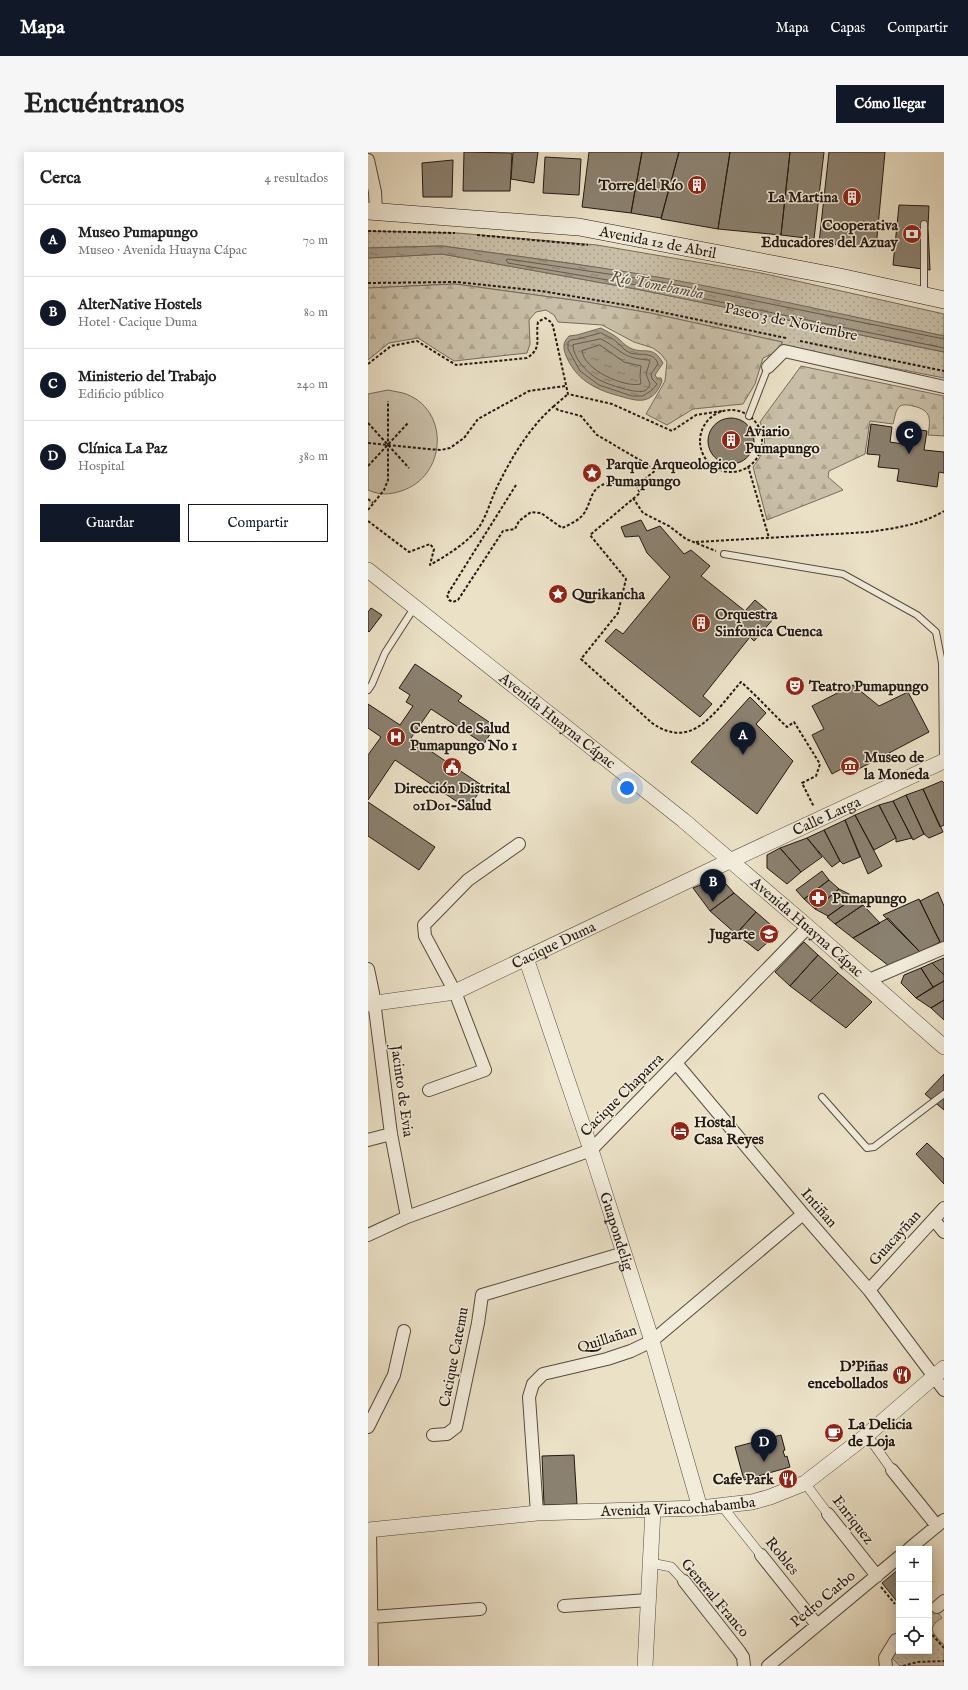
<!DOCTYPE html>
<html lang="es">
<head>
<meta charset="utf-8">
<style>
	:root { --surface:#fff; --page:#f6f6f6; --text:#222; --muted:#767676; --line:#e0e0e0; --accent:#111827 }
	body { margin:0; font-family:"IM FELL English",serif; background:var(--page); color:var(--text) }
	.controls { position:absolute; right:12px; bottom:12px; display:grid; overflow:hidden; border-radius:0px; box-shadow:0 2px 10px #0003 }
	.controls button { width:36px; height:36px; display:grid; place-items:center; padding:0; border:0; border-bottom:1px solid var(--line); background:var(--surface); color:var(--text); font:20px sans-serif }
	.you { position:absolute; left:259px; top:636px; width:14px; height:14px; margin:-10px; border:3px solid #fff; border-radius:50%; background:#1a73e8; box-shadow:0 0 0 6px #1a73e833 }
	.badge { display:grid; place-items:center; width:26px; height:26px; border-radius:50%; background:var(--accent); color:#fff; font-size:13px; font-weight:700 }
	.pin { position:absolute; translate:-50% -33px; filter:drop-shadow(0 1px 2px #0008) }
	.pin::after { content:''; position:absolute; top:21px; width:14px; height:12px; background:inherit; clip-path:polygon(0 0,100% 0,50% 100%) }
	.list { margin:0; padding:0; list-style:none }
	h2 { display:flex; justify-content:space-between; align-items:center; height:52px; margin:0; padding:0 16px; font-size:17px }
	h2 small { font-size:13px; font-weight:400; color:var(--muted) }
	.list li { display:grid; grid-template-columns:26px 1fr auto; gap:12px; align-items:center; box-sizing:border-box; height:72px; padding:0 16px; border-top:1px solid var(--line) }
	.list b { display:block; font-size:15px; white-space:nowrap }
	.list p { margin:0; font-size:13px; white-space:nowrap; color:var(--muted) }
	.list em { font-size:13px; font-style:normal; color:var(--muted) }
	.actions { display:flex; gap:8px; padding:12px 16px }
	.actions a { flex:1; padding:9px 0; border:1px solid var(--accent); border-radius:0px; text-align:center; font-size:14px; color:var(--accent) }
	.actions .main { background:var(--accent); color:#fff }
	.icon { flex:none; width:22px; height:22px; fill:none; stroke:currentColor; stroke-width:2; stroke-linecap:round; stroke-linejoin:round }
	.map { position:relative; flex:none; width:576px; height:1514px; overflow:hidden; border-radius:0px }
	header { display:flex; align-items:center; gap:24px; box-sizing:border-box; height:56px; padding:0 20px; background:var(--accent); color:#fff }
	header strong { font-size:19px }
	nav { display:flex; gap:22px; margin-inline-start:auto; font-size:14px }
	.intro { display:flex; align-items:center; justify-content:space-between; box-sizing:border-box; height:96px; padding:0 24px }
	h1 { margin:0; font-size:28px }
	.button { padding:10px 18px; border-radius:0px; background:var(--accent); color:#fff; font-size:14px; font-weight:700 }
	main { display:flex; gap:24px; padding:0 24px }
	aside { flex:1; background:var(--surface); border-radius:0px; box-shadow:0 2px 10px #0003 }
	.map>svg:first-child { display:block }
</style>
</head>
<body>
<header>
<strong>Mapa</strong>
<nav><a>Mapa</a><a>Capas</a><a>Compartir</a></nav>
</header>
<div class="intro"><h1>Encuéntranos</h1><a class="button">Cómo llegar</a></div>
<main>
<aside>
<h2>Cerca<small>4 resultados</small></h2>
<ul class="list">
<li><span class="badge">A</span><div><b>Museo Pumapungo</b><p>Museo · Avenida Huayna Cápac</p></div><em>70 m</em></li>
<li><span class="badge">B</span><div><b>AlterNative Hostels</b><p>Hotel · Cacique Duma</p></div><em>80 m</em></li>
<li><span class="badge">C</span><div><b>Ministerio del Trabajo</b><p>Edificio público</p></div><em>240 m</em></li>
<li><span class="badge">D</span><div><b>Clínica La Paz</b><p>Hospital</p></div><em>380 m</em></li>
</ul>
<div class="actions"><a class="main">Guardar</a><a>Compartir</a></div>
</aside>
<div class="map">
<svg width="576" height="1514" viewBox="0 0 576 1514">
	<defs>
		<pattern id="grass-dots" width="8" height="8" patternUnits="userSpaceOnUse"><rect width="8" height="8" fill="#c9bfa8"/><path d="M2 2h.1M6 6h.1" fill="none" stroke="#aca490" stroke-width="1.8" stroke-linecap="round"/></pattern>
		<pattern id="forest-firs" width="22" height="20" patternUnits="userSpaceOnUse"><rect width="22" height="20" fill="#c9bfa8"/><path d="M5 1l3.5 6h-7zM16 11l3.5 6h-7z" fill="#aca490"/></pattern>
		<pattern id="water-ripples" width="26" height="14" patternUnits="userSpaceOnUse"><rect width="26" height="14" fill="#a79d89"/><path d="M2 4q2-2 4 0t4 0M15 11q2-2 4 0t4 0" fill="none" stroke="#887f6f"/></pattern>
	</defs>
	<rect width="100%" height="100%" fill="#ebe1c7"/>
	<filter id="stains"><feTurbulence type="fractalNoise" baseFrequency=".005" numOctaves="4"/><feColorMatrix values="0 0 0 0 .2 0 0 0 0 .09 0 0 0 0 .02 0 0 0 .5 -.17"/></filter>
	<radialGradient id="worn" r=".72"><stop offset=".6" stop-color="#630" stop-opacity="0"/><stop offset="1" stop-color="#630" stop-opacity=".3"/></radialGradient>
	<!-- grass -->
	<path fill="url(#grass-dots)" stroke="#766c5d" d="M0 79 90 81 229 93 393 121 576 162V184L294 126 200 111 74 94 0 96Z
		M74 102 268 137 576 200V226L413 194 414 190 282 161 219 150 87 132 0 136V106Z
		M563 1452 574 1466C557 1476 566 1482 576 1493V1514H532L523 1505 531 1490V1499H561V1454Z"/>
	<!-- forest -->
	<path fill="url(#forest-firs)" stroke="#766c5d" d="M87 132 219 150 282 161 414 190 413 198 395 206 387 232 375 252 325 257 299 273 278 262 297 229 299 210 293 202 285 196 266 190 234 173 190 170 186 163 178 158 168 160 161 168 162 192 159 201 86 209 50 186 21 191 0 208V136Z
		M433 214 576 244V284L560 283C563 266 563 258 545 254 541 253 536 252 532 254 527 258 527 266 525 272L502 269 497 302 461 319 460 325 475 338 399 368 385 315C397 300 400 289 392 270Z"/>
	<!-- garden -->
	<path fill="#c9bfa8" stroke="#766c5d" d="M20 238C25 239 30 240 35 241 83 256 79 325 33 339 22 343 11 343 0 338V242Z"/>
	<!-- water -->
	<path fill="url(#water-ripples)" stroke="#726859" d="M74 94C147 104 221 113 295 126 389 143 482 164 576 184V200L268 137 74 102 0 106V96Z
		M233 176C238 179 243 181 247 184 253 188 256 193 262 196 277 203 284 192 295 211L287 223 289 226H293L294 229C291 237 287 244 279 247 272 250 262 247 255 245 231 239 210 230 199 206 195 197 194 191 201 184L209 183Z"/>
	<g fill="none" stroke-linecap="round" stroke-linejoin="round">
		<!-- shore -->
		<path stroke="#655b4e" stroke-width="1" d="M233 181C237 183 241 185 245 187 251 191 255 198 262 201 272 204 286 199 290 212L283 222 284 227 289 232 284 238 275 244H264L231 233 212 219 200 197V190L203 188 210 187Z
			M233 187C254 198 253 206 280 208L282 209 278 222 282 232C281 235 279 238 276 239 267 242 235 231 228 226 218 219 205 206 205 193Z
			M576 187 294 130 140 107 138 108 140 111 269 133 576 196
			M232 193 256 210 273 214 272 224 273 232C256 236 216 218 214 199Z"/>
	</g>
	<!-- building -->
	<path fill="#8b8170" stroke="#231912" d="M96 0 144 1 142 39H95Z
		M145 0H170L166 31 143 27Z
		M221 0H274L263 61 214 55Z
		M274 0H311L293 66 263 61Z
		M311 0H362L350 77 293 67Z
		M362 0H422L413 83 350 77Z
		M422 0H456L446 87 413 83Z
		M461 0H517L508 96 451 91Z
		M177 5 213 7 211 43 175 41Z
		M85 8 84 45H55L54 11Z
		M531 53 561 54 560 75 562 118 525 113Z
		M340 289a23 23 0 1 1 46 0a23 23 0 1 1-46 0Z
		M503 272 524 275 522 290 535 292 538 276 559 279 556 298 576 300V321L571 320 569 335 529 329 531 317 510 315 512 303 499 302Z
		M273 368 279 379 292 374 316 402 323 398 342 414 333 424 377 459 387 448 407 465 386 489 382 485 335 544 344 552 332 565 237 489 248 477 255 482 302 425 279 401 271 384 257 385 253 375Z
		M3 456 14 463 1 480 0 479V460Z
		M47 512 94 544 90 549 127 574 116 592 63 557 43 586 115 634 100 657 27 608 0 648V603L13 585 0 576V552L32 573 45 554 38 550 42 543 31 536Z
		M485 533 511 554 540 540 561 580 481 622 477 615 464 622 444 583 456 577 444 554Z
		M382 545 398 561 388 572 425 609 389 662 323 610Z
		M574 629 576 631V673L572 675 555 637Z
		M555 637 575 680 561 686 556 682 538 643Z
		M538 643 556 682 545 688 525 649Z
		M525 649 544 686 528 690V686L511 653Z
		M0 650 67 695 51 718 0 684Z
		M511 653 528 686 506 698 487 663Z
		M487 663 514 714 500 722 477 668Z
		M477 668 492 705 475 712 472 709 456 678Z
		M456 678 472 709 464 715 439 686Z
		M439 686 454 705 433 720 412 696Z
		M412 696 433 720 419 732 399 716V703Z
		M454 719 461 728 436 747 428 738Z
		M461 728 471 737 447 757 436 747Z
		M343 729 358 732 366 741 342 759 325 736Z
		M471 737 487 745 460 764 447 757Z
		M570 740 576 754V791L574 792 572 790 552 749Z
		M366 741 388 760 368 782 342 759Z
		M487 745 495 753 467 772 459 765Z
		M551 747 572 790 552 800 515 763Z
		M495 753 512 771 485 786 467 772Z
		M388 760 411 780 390 799 368 782Z
		M520 766 552 800 521 814 485 786Z
		M436 790 450 803 422 834 407 820Z
		M450 803 470 821 442 849 422 834Z
		M576 806V823L564 811Z
		M564 811 576 823V829L565 835 553 816Z
		M553 816 565 835 548 846 533 831 536 823Z
		M470 821 504 850 478 876 442 849Z
		M576 829V848L563 856 548 846Z
		M576 848V868L563 856Z
		M576 922V958L557 942Z
		M559 991 576 1007V1032L548 1002Z
		M413 1283 417 1298 415 1299 417 1305 419 1304 422 1315 376 1328 367 1295Z
		M206 1303 209 1352 176 1353 174 1304Z
		M531 1417V1452L514 1431Z"/>
	<g fill="none" stroke-linecap="round" stroke-linejoin="round">
		<!-- service casing -->
		<g stroke="#554b3f" stroke-width="8">
			<path id="service" d="M556 142V72
				M381 264 400 215
				M356 402 475 422 549 463 568 480 574 511 575 608
				M0 538 4 532 17 501 46 456
				M454 945 499 996 506 995 576 942"/>
		</g>
		<!-- pedestrian casing -->
		<g stroke="#554b3f" stroke-width="10">
			<path id="pedestrian" d="M499 1283 524 1318
				M437 1331 460 1362
				M354 1354 393 1403
				M283 1411 303 1415 316 1429"/>
		</g>
		<!-- minor casing -->
		<g stroke="#554b3f" stroke-width="14">
			<path id="minor" d="M0 8 7 40 8 59
				M400 215 416 199 576 235
				M0 817 5 841 23 982 39 1065
				M501 828 576 796
				M308 911 435 1062 501 1138 576 1238
				M61 938 117 918 87 840 57 784 56 773 100 728 151 692
				M0 988 23 982
				M566 1068 576 1080
				M0 1083 39 1065 223 998 440 775
				M501 1138 576 1056
				M0 1275 26 1223 36 1179
				M65 1283 79 1282 88 1275 110 1171 114 1143 256 1101
				M524 1318 569 1374
				M169 1361 161 1245 165 1232 175 1222 239 1207 263 1199 284 1189 435 1062
				M460 1362 509 1424
				M2 1378 4 1514
				M541 1397 576 1368
				M393 1403 449 1473
				M316 1429 371 1499 375 1505 376 1514
				M196 1454 280 1448
				M569 1455 576 1449
				M4 1465 112 1457
				M400 1514 531 1405
				M518 1514 517 1506 528 1488"/>
		</g>
		<!-- tertiary casing -->
		<g stroke="#554b3f" stroke-width="16">
			<g id="tertiary">
				<path id="s1" d="M0 418 315 668 440 775 576 895"/>
				<path id="s2" d="M158 806 223 998 284 1189 332 1356"/>
				<path id="s3" d="M0 852 87 840 353 713 576 609"/>
				<path id="s4" d="M0 1378 169 1361 332 1356 384 1350 402 1345 437 1331 499 1283 576 1216"/>
				<path d="M277 1514 285 1358"/>
			</g>
		</g>
		<!-- secondary casing -->
		<g stroke="#231912" stroke-width="18">
			<g id="secondary">
				<path id="s5" d="M0 59 211 75 472 125 576 148"/>
			</g>
		</g>
		<!-- path -->
		<path stroke="#231912" stroke-width="2" stroke-dasharray="3 2" stroke-linecap="butt" d="M0 79 87 81
			M109 83 220 93
			M0 131 89 130 173 139 264 154 418 186
			M432 189 576 219
			M0 212 23 194 49 189 88 213 159 206C175 196 167 186 170 170L177 166 183 170 185 174 200 242 244 252 304 279 328 263 354 259
			M332 289a31 31 0 1 1 62 0a31 31 0 1 1-62 0Z
			M0 271 41 316
			M0 291 59 297 73 298 82 296 96 286 110 267 161 239 197 234
			M0 314 40 271
			M380 314 401 386
			M148 333 79 443 81 448 85 450 90 448 135 379 147 377 151 369 163 360 173 361 194 376C203 372 214 367 218 358 223 349 223 338 234 333 244 329 259 332 268 333L287 319 277 311 229 283 213 264 190 258 186 254 200 242
			M268 333 272 341 222 383 258 427 250 461 213 507 284 571C325 600 348 558 373 530 390 545 403 560 419 575L426 570 452 612 448 624 434 631 446 655
			M265 346 275 361 301 374 318 387 348 399
			M0 347 5 351
			M0 358 16 338 20 328V249
			M0 369 41 400 62 392 66 397 62 413C78 404 97 392 109 378 119 365 123 346 131 331 145 303 162 275 186 254
			M328 390 501 380C527 376 553 373 576 359
			M513 1435 527 1452
			M561 1479 576 1496
			M535 1514 549 1510 576 1509"/>
		<!-- service -->
		<use href="#service" stroke="#f2ecdb" stroke-width="6"/>
		<!-- pedestrian -->
		<use href="#pedestrian" stroke="#f2ecdb" stroke-width="9"/>
		<!-- minor -->
		<use href="#minor" stroke="#f2ecdb" stroke-width="12"/>
		<!-- tertiary -->
		<use href="#tertiary" stroke="#f2ecdb" stroke-width="15"/>
		<!-- secondary -->
		<use href="#secondary" stroke="#f2ecdb" stroke-width="17"/>
	</g>
	<!-- icons -->
	<defs>
		<g id="building-disc" transform="scale(1)"><circle r="9.5" fill="#8f2418" stroke="#f2ecdb"/><path d="M-4-6H4V6H1V3H-1V6H-4ZM-2.5-4.3h1.7v1.8h-1.7ZM.8-4.3h1.7v1.8H.8ZM-2.5-1h1.7V.8h-1.7ZM.8-1h1.7V.8H.8Z" fill="#fff"/></g>
		<g id="bank-disc" transform="scale(1)"><circle r="9.5" fill="#8f2418" stroke="#f2ecdb"/><path d="M-6-4H6V4H-6ZM0-2.3a2.3 2.3 0 1 0 0 4.6a2.3 2.3 0 1 0 0-4.6Z" fill="#fff"/></g>
		<g id="sight-disc" transform="scale(1)"><circle r="9.5" fill="#8f2418" stroke="#f2ecdb"/><path d="M0-6L1.8-2.2L6-1.7L2.9 1.2L3.7 5.4L0 3.3L-3.7 5.4L-2.9 1.2L-6-1.7L-1.8-2.2Z" fill="#fff"/></g>
		<g id="theatre-disc" transform="scale(1)"><circle r="9.5" fill="#8f2418" stroke="#f2ecdb"/><path d="M-5-5.5Q0-4 5-5.5V0Q5 5 0 6Q-5 5-5 0ZM-3.3-2.5H-1v1.5H-3.3ZM1-2.5H3.3v1.5H1ZM-2.8 1Q0 5.5 2.8 1Z" fill="#fff"/></g>
		<g id="hospital-disc" transform="scale(1)"><circle r="9.5" fill="#8f2418" stroke="#f2ecdb"/><path d="M-5-5h3v3.5h4V-5h3V5h-3V1.5h-4V5h-3Z" fill="#fff"/></g>
		<g id="museum-disc" transform="scale(1)"><circle r="9.5" fill="#8f2418" stroke="#f2ecdb"/><path d="M0-6L6-3V-2H-6V-3ZM-5-1h2V3h-2ZM-1-1h2V3h-2ZM3-1h2V3H3ZM-6 4H6V6H-6Z" fill="#fff"/></g>
		<g id="civic-disc" transform="scale(1)"><circle r="9.5" fill="#8f2418" stroke="#f2ecdb"/><path d="M-.6-6.5H3V-4.5H.6V-3L4-1V1h2V6H-6V1h2V-1L-.6-3ZM-1.2 2.5V6h2.4V2.5Z" fill="#fff"/></g>
		<g id="pharmacy-disc" transform="scale(1)"><circle r="9.5" fill="#8f2418" stroke="#f2ecdb"/><path d="M-2-6h4v4h4v4h-4v4h-4v-4h-4v-4h4Z" fill="#fff"/></g>
		<g id="school-disc" transform="scale(1)"><circle r="9.5" fill="#8f2418" stroke="#f2ecdb"/><path d="M0-5L7-2L0 1L-7-2ZM-4 1L0 2.5L4 1V4Q0 6-4 4Z" fill="#fff"/></g>
		<g id="hotel-disc" transform="scale(1)"><circle r="9.5" fill="#8f2418" stroke="#f2ecdb"/><path d="M-6-4.5h1.5V1H6V5H4.5V3h-9V5H-6ZM-4 0a1.8 1.8 0 1 1 3.6 0ZM.5 0V-2.5h3Q6-2.5 6 0Z" fill="#fff"/></g>
		<g id="restaurant-disc" transform="scale(1)"><circle r="9.5" fill="#8f2418" stroke="#f2ecdb"/><path d="M-5-6h1v4h1v-4h1v4h1v-4h1v5L-1.5 .5V6h-2V.5L-5-1ZM5-6V6H3V1.5H1.5Q1.5-4 5-6Z" fill="#fff"/></g>
		<g id="cafe-disc" transform="scale(1)"><circle r="9.5" fill="#8f2418" stroke="#f2ecdb"/><path d="M-5.5-4.5H6V0H3Q3 3.5 0 3.5H-2.5Q-5.5 3.5-5.5 0ZM3-3.2v2h1.7v-2ZM-6 4.5H4V6H-6Z" fill="#fff"/></g>
	</defs>
	<g fill-rule="evenodd">
		<use href="#building-disc" x="329" y="33"/>
		<use href="#building-disc" x="484" y="45"/>
		<use href="#bank-disc" x="544" y="82"/>
		<use href="#building-disc" x="363" y="288"/>
		<use href="#sight-disc" x="224" y="321"/>
		<use href="#sight-disc" x="190" y="442"/>
		<use href="#building-disc" x="333" y="471"/>
		<use href="#theatre-disc" x="427" y="534"/>
		<use href="#hospital-disc" x="28" y="585"/>
		<use href="#museum-disc" x="482" y="614"/>
		<use href="#civic-disc" x="84" y="615"/>
		<use href="#pharmacy-disc" x="450" y="746"/>
		<use href="#school-disc" x="401" y="782"/>
		<use href="#hotel-disc" x="312" y="979"/>
		<use href="#restaurant-disc" x="534" y="1223"/>
		<use href="#cafe-disc" x="466" y="1281"/>
		<use href="#restaurant-disc" x="420" y="1327"/>
	</g>
	<g text-anchor="middle" dominant-baseline="central" stroke-width="3" stroke-linejoin="round" paint-order="stroke">
		<!-- poi labels -->
		<g font-size="15" font-weight="bold" fill="#231912" stroke="#f2ecdb" text-anchor="start">
			<text x="315" y="33" text-anchor="end">Torre del Río</text>
			<text x="470" y="45" text-anchor="end">La Martina</text>
			<text x="530" y="73" text-anchor="end">Cooperativa<tspan x="530" dy="17">Educadores del Azuay</tspan></text>
			<text x="377" y="279">Aviario<tspan x="377" dy="17">Pumapungo</tspan></text>
			<text x="238" y="312">Parque Arqueologico<tspan x="238" dy="17">Pumapungo</tspan></text>
			<text x="204" y="442">Qurikancha</text>
			<text x="347" y="462">Orquestra<tspan x="347" dy="17">Sinfonica Cuenca</tspan></text>
			<text x="441" y="534">Teatro Pumapungo</text>
			<text x="42" y="576">Centro de Salud<tspan x="42" dy="17">Pumapungo No 1</tspan></text>
			<text x="496" y="605">Museo de<tspan x="496" dy="17">la Moneda</tspan></text>
			<text x="84" y="636" text-anchor="middle">Dirección Distrital<tspan x="84" dy="17">01D01-Salud</tspan></text>
			<text x="464" y="746">Pumapungo</text>
			<text x="387" y="782" text-anchor="end">Jugarte</text>
			<text x="326" y="970">Hostal<tspan x="326" dy="17">Casa Reyes</tspan></text>
			<text x="520" y="1214" text-anchor="end">D'Piñas<tspan x="520" dy="17">encebollados</tspan></text>
			<text x="480" y="1272">La Delicia<tspan x="480" dy="17">de Loja</tspan></text>
			<text x="406" y="1327" text-anchor="end">Cafe Park</text>
		</g>
		<!-- street labels -->
		<g font-size="15" fill="#231912" stroke="#f2ecdb">
			<text stroke="none"><textPath href="#s5" startOffset="292">Avenida 12 de Abril</textPath></text>
			<text transform="translate(423 170) rotate(12)">Paseo 3 de Noviembre</text>
			<text stroke="none"><textPath href="#s1" startOffset="242">Avenida Huayna Cápac</textPath></text>
			<text stroke="none"><textPath href="#s3" startOffset="499">Calle Larga</textPath></text>
			<text stroke="none"><textPath href="#s1" startOffset="566">Avenida Huayna Cápac</textPath></text>
			<text stroke="none"><textPath href="#s3" startOffset="197">Cacique Duma</textPath></text>
			<text transform="translate(34 939) rotate(82)">Jacinto de Evia</text>
			<text transform="translate(254 943) rotate(-45)">Cacique Chaparra</text>
			<text transform="translate(451 1056) rotate(49)">Intiñan</text>
			<text stroke="none"><textPath href="#s2" startOffset="288">Guapondelig</textPath></text>
			<text transform="translate(527 1086) rotate(-48)">Guacayñan</text>
			<text transform="translate(239 1187) rotate(-18)">Quillañan</text>
			<text transform="translate(86 1205) rotate(-79)">Cacique Catemu</text>
			<text stroke="none"><textPath href="#s4" startOffset="311">Avenida Viracochabamba</textPath></text>
			<text transform="translate(485 1368) rotate(52)">Enriquez</text>
			<text transform="translate(414 1404) rotate(51)">Robles</text>
			<text transform="translate(347 1446) rotate(50)">General Franco</text>
			<text transform="translate(455 1447) rotate(-40)">Pedro Carbo</text>
		</g>
		<!-- water labels -->
		<g font-size="16" font-style="italic" fill="#584e42" stroke="#f2ecdb">
			<text transform="translate(289 134) rotate(11)">Río Tomebamba</text>
		</g>
	</g>
	<rect width="100%" height="100%" filter="url(#stains)"/>
	<rect width="100%" height="100%" fill="url(#worn)"/>
</svg>
<div class="controls">
<button>+</button>
<button>−</button>
<button><svg class="icon" aria-label="locate" viewBox="0 0 24 24"><circle cx="12" cy="12" r="6"/><path d="M12 2v4M12 18v4M2 12h4M18 12h4"/></svg></button>
</div>
<div class="you"></div>
<div class="pin badge" style="left:375px;top:603px">A</div>
<div class="pin badge" style="left:345px;top:750px">B</div>
<div class="pin badge" style="left:541px;top:302px">C</div>
<div class="pin badge" style="left:396px;top:1310px">D</div>
</div>
</main>
</body>
</html>
